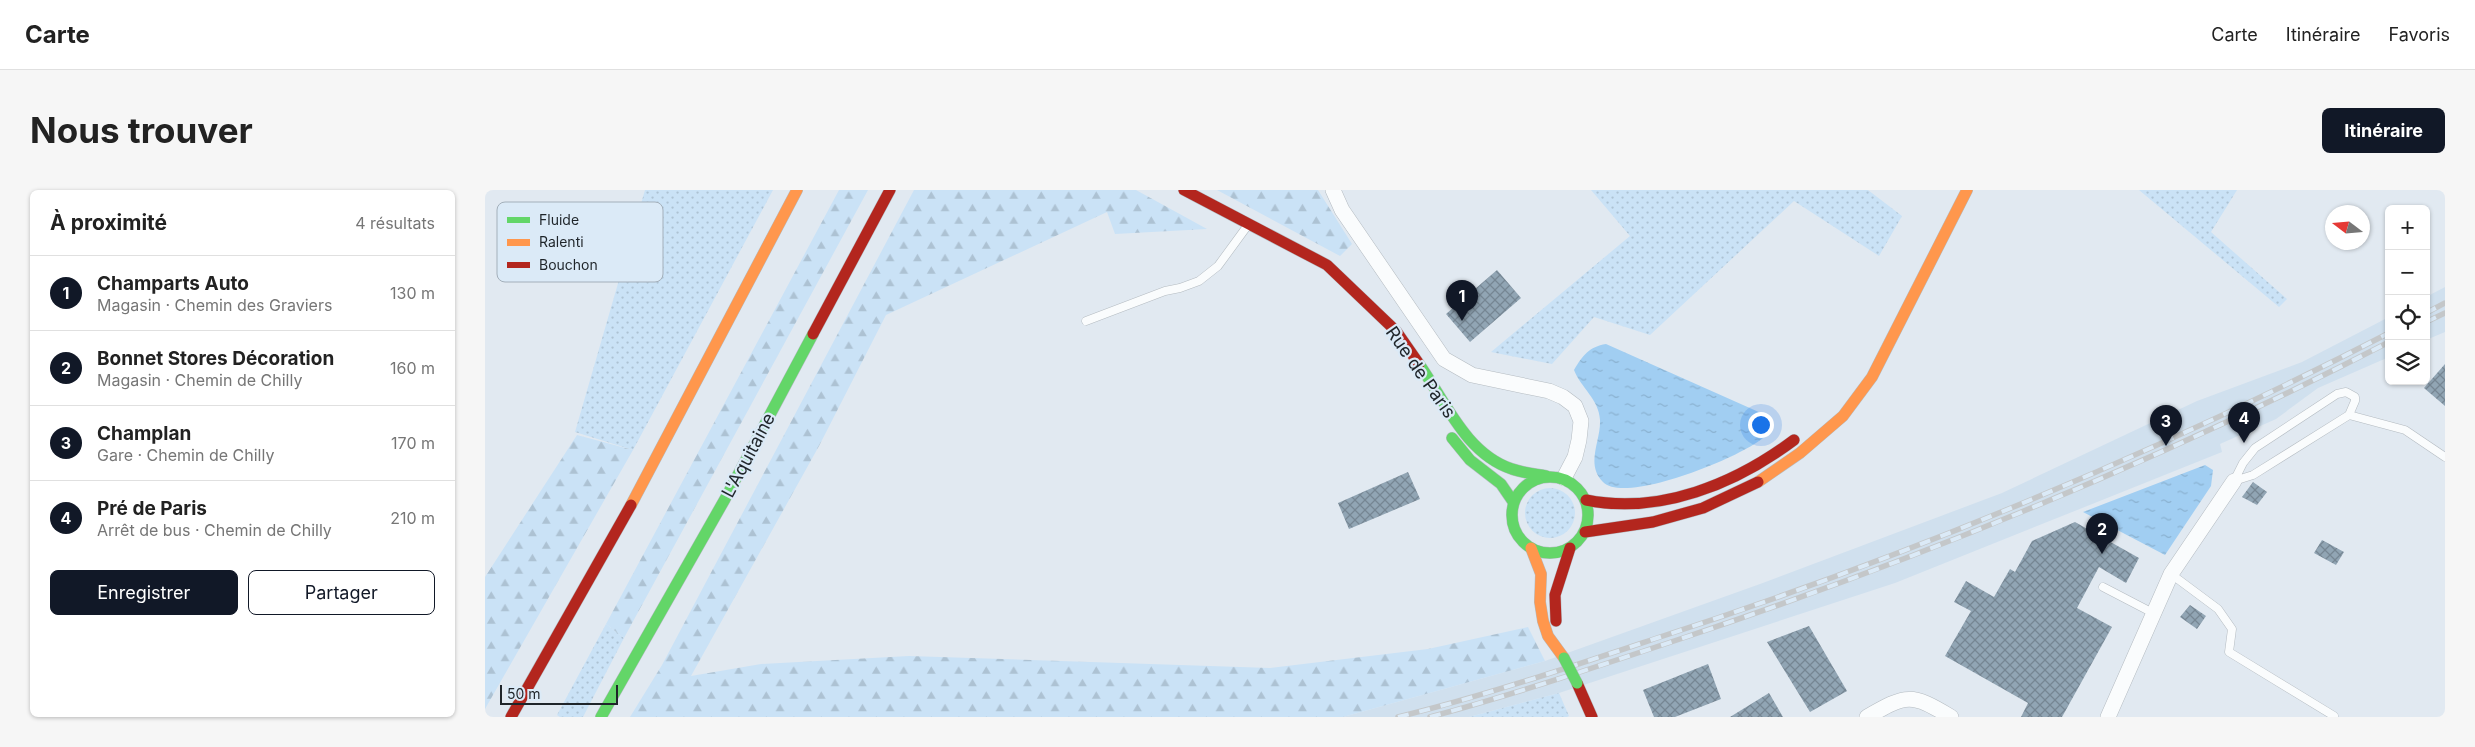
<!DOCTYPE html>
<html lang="fr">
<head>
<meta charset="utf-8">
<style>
	:root { --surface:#fff; --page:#f6f6f6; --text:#222; --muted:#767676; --line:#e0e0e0; --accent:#111827 }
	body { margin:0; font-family:Inter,sans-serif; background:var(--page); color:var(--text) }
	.controls { position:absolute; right:15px; top:15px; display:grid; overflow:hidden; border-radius:8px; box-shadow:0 1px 4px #0004 }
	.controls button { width:45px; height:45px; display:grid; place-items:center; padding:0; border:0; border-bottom:1px solid var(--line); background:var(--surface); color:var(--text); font:25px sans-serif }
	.compass { position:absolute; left:1840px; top:15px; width:45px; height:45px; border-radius:50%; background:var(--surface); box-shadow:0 1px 4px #0004; rotate:286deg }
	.scale { position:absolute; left:15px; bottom:12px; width:118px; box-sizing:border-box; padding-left:5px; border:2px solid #1f252a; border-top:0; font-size:14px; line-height:18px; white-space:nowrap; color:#1f252a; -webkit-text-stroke:4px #dbeaf7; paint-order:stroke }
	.you { position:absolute; left:1275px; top:234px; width:18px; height:18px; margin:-12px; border:4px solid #fff; border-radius:50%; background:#1a73e8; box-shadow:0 0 0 8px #1a73e833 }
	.badge { display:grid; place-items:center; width:32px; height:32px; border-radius:50%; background:var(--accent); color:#fff; font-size:16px; font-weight:700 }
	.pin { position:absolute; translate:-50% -41px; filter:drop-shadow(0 1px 2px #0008) }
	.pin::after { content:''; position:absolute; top:26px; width:18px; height:15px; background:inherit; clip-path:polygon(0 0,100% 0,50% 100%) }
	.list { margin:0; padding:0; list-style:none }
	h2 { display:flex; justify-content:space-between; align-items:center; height:65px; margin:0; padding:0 20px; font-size:21px }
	h2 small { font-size:16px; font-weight:400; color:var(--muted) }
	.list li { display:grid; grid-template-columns:32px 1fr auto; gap:15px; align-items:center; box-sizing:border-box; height:75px; padding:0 20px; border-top:1px solid var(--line) }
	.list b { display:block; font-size:19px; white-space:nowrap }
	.list p { margin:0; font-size:16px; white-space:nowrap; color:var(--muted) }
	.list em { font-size:16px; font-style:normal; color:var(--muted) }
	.actions { display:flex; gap:10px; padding:15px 20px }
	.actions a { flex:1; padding:11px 0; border:1px solid var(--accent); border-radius:8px; text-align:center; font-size:18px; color:var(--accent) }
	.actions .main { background:var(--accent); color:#fff }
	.icon { flex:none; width:28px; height:28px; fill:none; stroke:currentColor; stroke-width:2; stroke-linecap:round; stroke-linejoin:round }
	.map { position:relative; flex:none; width:1960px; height:527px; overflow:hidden; border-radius:8px }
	header { display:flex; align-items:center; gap:30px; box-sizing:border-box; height:70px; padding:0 25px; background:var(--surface); border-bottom:1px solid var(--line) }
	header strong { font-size:24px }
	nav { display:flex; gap:28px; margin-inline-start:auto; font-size:18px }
	.intro { display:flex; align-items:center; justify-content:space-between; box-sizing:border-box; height:120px; padding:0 30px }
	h1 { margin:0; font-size:35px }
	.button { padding:12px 22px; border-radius:8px; background:var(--accent); color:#fff; font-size:18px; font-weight:700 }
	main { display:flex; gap:30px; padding:0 30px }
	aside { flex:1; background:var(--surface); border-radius:8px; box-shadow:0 1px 4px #0004 }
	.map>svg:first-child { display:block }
</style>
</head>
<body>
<header>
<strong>Carte</strong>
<nav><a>Carte</a><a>Itinéraire</a><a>Favoris</a></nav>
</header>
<div class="intro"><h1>Nous trouver</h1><a class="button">Itinéraire</a></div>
<main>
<aside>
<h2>À proximité<small>4 résultats</small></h2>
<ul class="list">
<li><span class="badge">1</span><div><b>Champarts Auto</b><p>Magasin · Chemin des Graviers</p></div><em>130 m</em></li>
<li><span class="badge">2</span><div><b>Bonnet Stores Décoration</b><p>Magasin · Chemin de Chilly</p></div><em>160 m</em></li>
<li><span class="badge">3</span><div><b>Champlan</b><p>Gare · Chemin de Chilly</p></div><em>170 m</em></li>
<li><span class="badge">4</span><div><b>Pré de Paris</b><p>Arrêt de bus · Chemin de Chilly</p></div><em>210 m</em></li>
</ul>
<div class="actions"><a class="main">Enregistrer</a><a>Partager</a></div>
</aside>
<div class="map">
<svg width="1960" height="527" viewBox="0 0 1960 527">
	<defs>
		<pattern id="grass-dots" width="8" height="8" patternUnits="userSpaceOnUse" patternTransform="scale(1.25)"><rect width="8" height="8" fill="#cae2f6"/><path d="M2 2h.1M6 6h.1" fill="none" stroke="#adc2d3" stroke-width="1.8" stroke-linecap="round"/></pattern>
		<pattern id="forest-firs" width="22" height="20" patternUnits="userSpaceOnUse" patternTransform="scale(1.25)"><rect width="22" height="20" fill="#cae2f6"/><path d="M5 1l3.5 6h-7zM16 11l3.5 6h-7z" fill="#adc2d3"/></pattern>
		<pattern id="water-ripples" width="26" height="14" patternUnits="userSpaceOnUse" patternTransform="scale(1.25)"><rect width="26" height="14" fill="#a1cef2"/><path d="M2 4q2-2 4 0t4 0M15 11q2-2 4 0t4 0" fill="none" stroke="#8ab1d0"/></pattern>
		<pattern id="building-cross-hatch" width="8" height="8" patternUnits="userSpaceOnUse" patternTransform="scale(1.25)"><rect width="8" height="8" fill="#91a5b4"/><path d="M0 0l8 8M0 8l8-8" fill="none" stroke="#768693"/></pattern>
	</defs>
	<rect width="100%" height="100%" fill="#e1e9f1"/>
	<!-- built -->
	<path fill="#d0e0ee" d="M1960 97V142L1941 150V107Z
		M1904 127V167L1833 198 1791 229 1735 254 1737 262 1410 393 1074 503 984 527H858L1060 471 1275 394 1517 303 1712 211 1817 172Z"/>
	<!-- grass -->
	<path fill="url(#grass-dots)" d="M160 0H288L148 260 90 242Z
		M1106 0H1383L1417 26 1394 66 1309 11 1165 145 1109 127 1067 174 1006 162 1145 46Z
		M1654 0H1752L1726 42 1802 109 1794 117Z
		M1040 323a25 25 0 1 1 50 0a25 25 0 1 1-50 0Z
		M121 434 139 448 98 527H75L72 525Z
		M1074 503 1084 526 1082 527H984Z"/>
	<!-- forest -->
	<path fill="url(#forest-firs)" d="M354 0H383L139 448 121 434Z
		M429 0H651L722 39 630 44 622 22 401 125 334 256 206 486 276 474 424 466 785 478 943 459 1043 437 1060 471 858 527H145L177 475Z
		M732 0H833L867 54 855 66Z
		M92 245 148 260 0 519V387Z"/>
	<!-- water -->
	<path fill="url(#water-ripples)" d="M1121 154 1276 223 1286 231C1285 238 1284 244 1278 248 1256 267 1140 315 1118 292 1100 274 1116 251 1115 230 1114 209 1096 198 1089 180 1098 165 1104 157 1121 154Z
		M1720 275 1728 280 1726 296 1680 365 1598 322Z"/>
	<!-- building -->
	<path fill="url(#building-cross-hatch)" d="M1012 80 1036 108 985 152 961 124Z
		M1960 174V216L1939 198Z
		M923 282 935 309 864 339 853 313Z
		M1768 292 1782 302 1772 315 1757 307Z
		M1590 332 1654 368 1641 393 1614 377 1592 418 1627 437 1577 527H1536L1543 513 1460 466 1486 421 1469 412 1481 391 1509 407 1525 379 1530 382 1547 351Z
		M1837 350 1859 362 1851 375 1829 363Z
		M1705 415 1721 426 1712 439 1695 427Z
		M1324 436 1362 501 1325 522 1282 452Z
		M1223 474 1236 509 1190 527H1169L1158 500Z
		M1284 503 1298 527H1245Z"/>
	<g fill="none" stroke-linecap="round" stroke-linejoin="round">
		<!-- lane casing -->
		<g stroke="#b4bbc1" stroke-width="9">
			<path id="lane" d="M601 131 680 101 695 98 714 91 733 76 763 35
				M1861 202 1870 207V211L1864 225 1768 285 1749 291 1758 273 1770 258 1852 204Z
				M1864 225 1920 240 1960 267
				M1686 384 1733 419 1747 439 1744 462 1849 526
				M1618 397 1668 423"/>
		</g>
		<!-- street casing -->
		<g stroke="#b4bbc1" stroke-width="16">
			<path id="street" d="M848 0 857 20 959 169 987 185 1064 201 1078 207 1090 216 1096 231 1094 250 1090 267 1079 288
				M1382 527C1422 504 1426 503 1466 527
				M1623 527 1686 384 1749 291"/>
		</g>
		<!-- fast casing -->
		<g stroke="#b4bbc1" stroke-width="12">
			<path id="fast" d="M934 174C960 211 981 264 1027 279 1038 283 1050 284 1061 286
				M967 248 985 270 1016 294 1029 313
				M1027 325a38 38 0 1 1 76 0a38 38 0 1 1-76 0Z
				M116 527 240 309 328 144"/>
		</g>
		<!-- slow casing -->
		<g stroke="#b4bbc1" stroke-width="12">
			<path id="slow" d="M1273 292 1315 263 1358 226 1387 187 1482 0
				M146 315 312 0
				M1046 358 1056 384 1055 412 1058 431 1063 446 1079 468"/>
		</g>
		<!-- jam casing -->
		<g stroke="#b4bbc1" stroke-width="12">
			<path id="jam" d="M699 0 842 75 911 141 934 174
				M328 144 405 0
				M1101 310C1175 325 1250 294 1309 250
				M1100 342 1168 332 1218 318 1273 292
				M1071 431 1070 405 1085 358
				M1092 493 1107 527
				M26 527 146 315"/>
		</g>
		<!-- lane -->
		<use href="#lane" stroke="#fafcfd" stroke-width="8"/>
		<!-- street -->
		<use href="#street" stroke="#fafcfd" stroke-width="15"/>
		<!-- fast -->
		<use href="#fast" stroke="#63d668" stroke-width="11"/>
		<!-- slow -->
		<use href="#slow" stroke="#ff974d" stroke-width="11"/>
		<!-- jam -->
		<use href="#jam" stroke="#b3261e" stroke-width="11"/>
		<!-- rail casing -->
		<g stroke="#c4c7c9" stroke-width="5.5">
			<path id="rail" d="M1941 123 1960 113
				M1941 132 1960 123
				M913 527C999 506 1085 477 1169 449 1422 367 1668 265 1904 143
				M945 527C1030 504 1114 476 1198 448 1440 367 1676 270 1904 152"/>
		</g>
		<!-- rail -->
		<use href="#rail" stroke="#dbeaf7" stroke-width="4" stroke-dasharray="11" stroke-linecap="butt"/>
		<!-- fast-bridge casing -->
		<g stroke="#b4bbc1" stroke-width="12" stroke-linecap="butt">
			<path id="fast-bridge" d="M1079 468 1092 493"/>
		</g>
		<!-- fast-bridge -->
		<use href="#fast-bridge" stroke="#63d668" stroke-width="11"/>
	</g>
	<g text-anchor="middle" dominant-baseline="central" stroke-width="4.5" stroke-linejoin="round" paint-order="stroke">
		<!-- street labels -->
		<g font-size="18" fill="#1f252a" stroke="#dbeaf7">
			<text transform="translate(936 182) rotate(55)">Rue de Paris</text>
			<text transform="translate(263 265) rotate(-62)">L'Aquitaine</text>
		</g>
	</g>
	<!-- legend -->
	<rect x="12" y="12" width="166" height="80" rx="8" fill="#dbeaf7" stroke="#a3afba" stroke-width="1"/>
	<rect x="22" y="27" width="23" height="6" fill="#63d668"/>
	<rect x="22" y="49" width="23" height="7" fill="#ff974d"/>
	<rect x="22" y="72" width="23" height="6" fill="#b3261e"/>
	<g font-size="14" fill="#1f252a">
		<text x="54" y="35">Fluide</text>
		<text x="54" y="57">Ralenti</text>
		<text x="54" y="80">Bouchon</text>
	</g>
</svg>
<div class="controls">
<button>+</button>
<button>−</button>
<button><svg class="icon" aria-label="locate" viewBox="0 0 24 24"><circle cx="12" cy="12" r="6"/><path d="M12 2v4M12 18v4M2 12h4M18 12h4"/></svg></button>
<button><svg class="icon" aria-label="layers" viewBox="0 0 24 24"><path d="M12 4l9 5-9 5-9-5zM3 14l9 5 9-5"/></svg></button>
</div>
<svg class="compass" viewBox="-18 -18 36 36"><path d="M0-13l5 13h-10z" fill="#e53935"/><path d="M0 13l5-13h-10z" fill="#767676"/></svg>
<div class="scale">50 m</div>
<div class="you"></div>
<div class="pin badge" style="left:977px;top:131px">1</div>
<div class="pin badge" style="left:1617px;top:364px">2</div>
<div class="pin badge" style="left:1681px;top:256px">3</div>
<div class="pin badge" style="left:1759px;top:253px">4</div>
</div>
</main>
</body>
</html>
